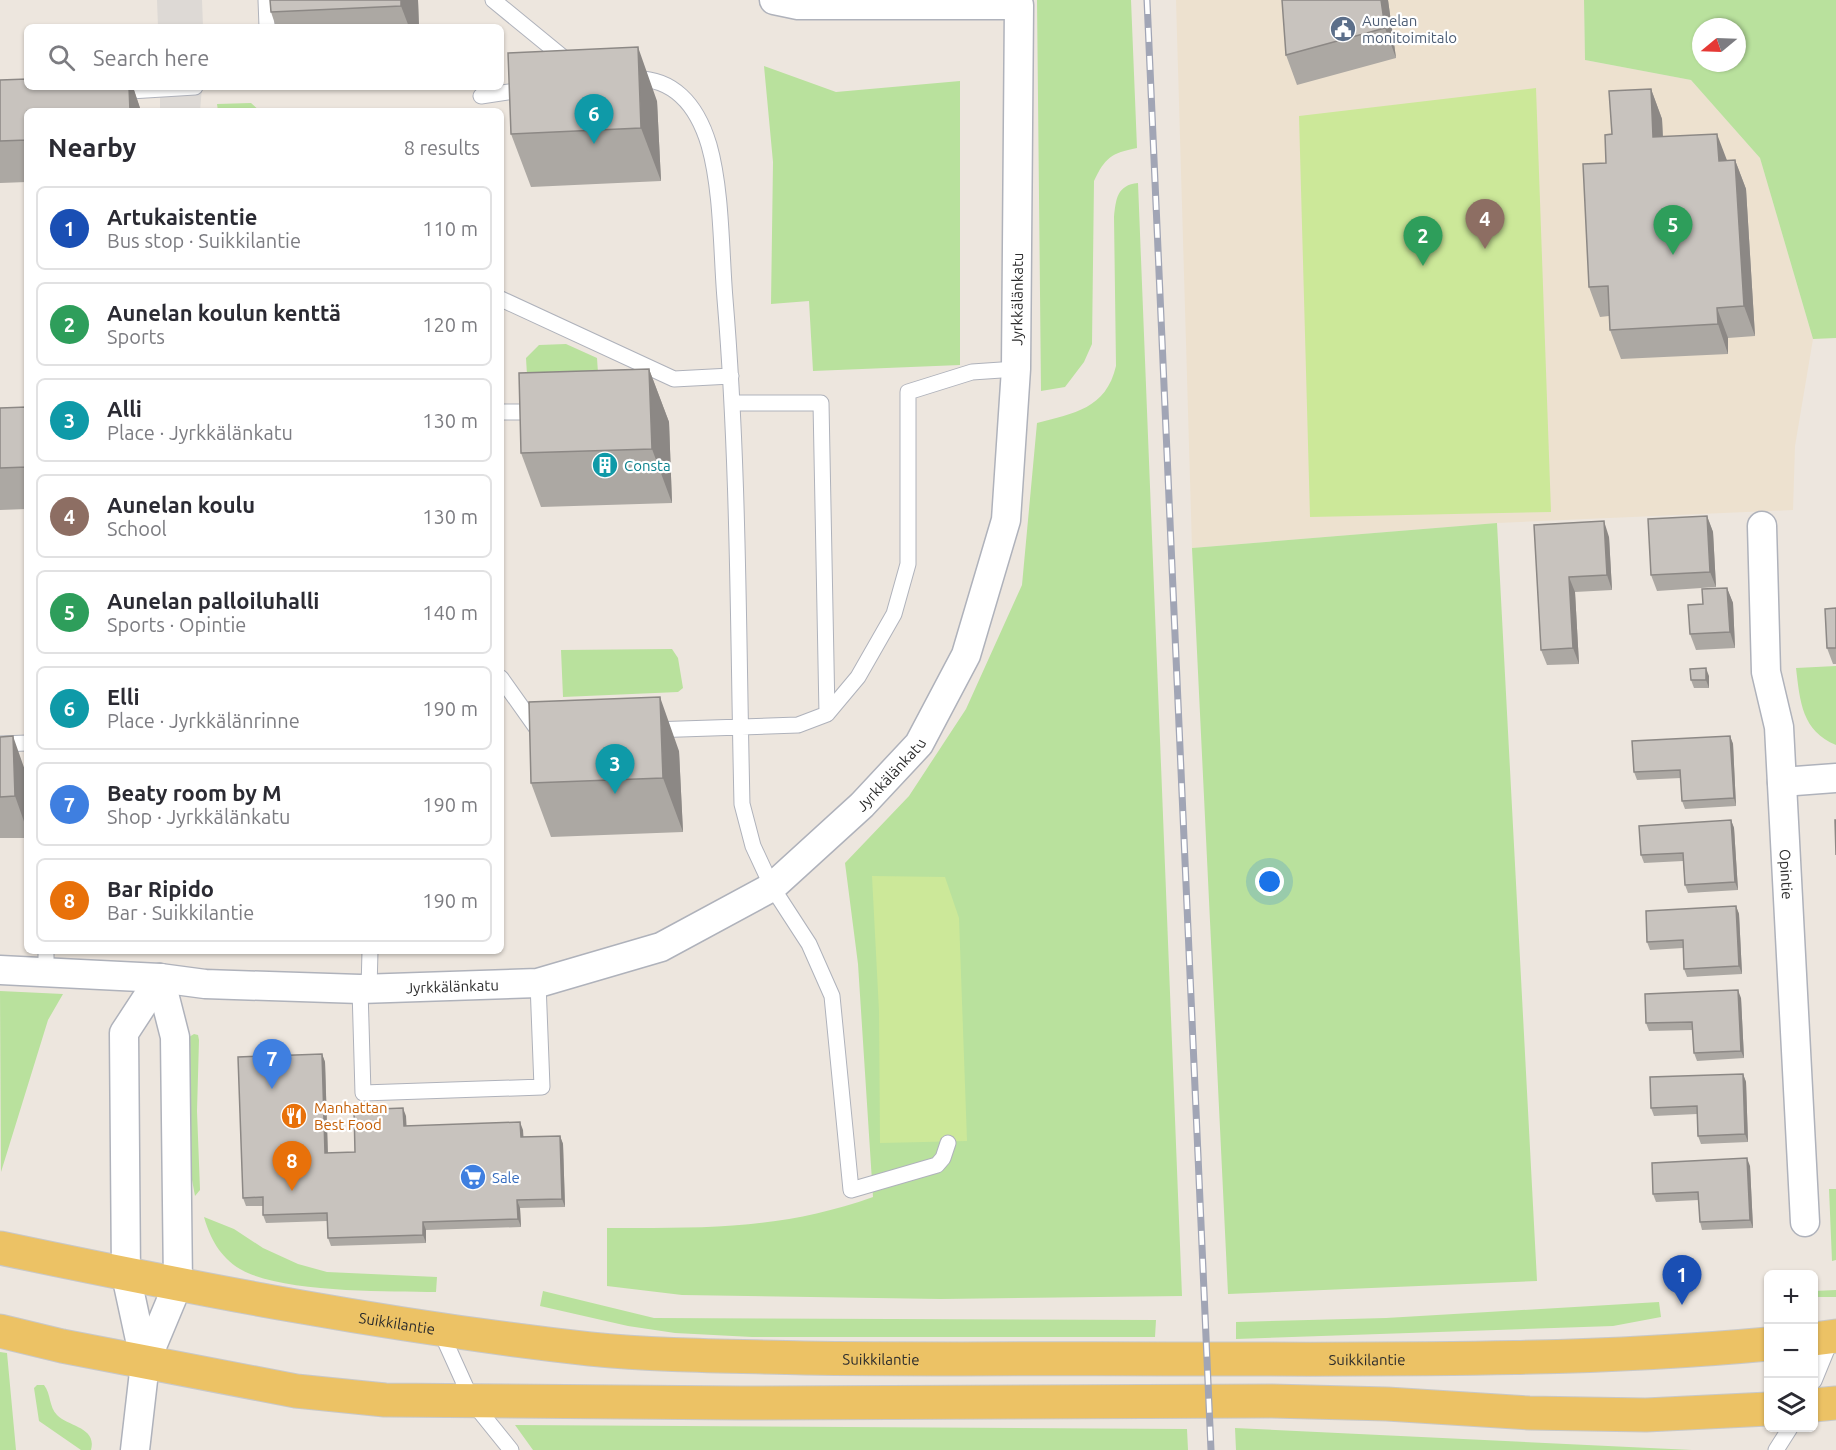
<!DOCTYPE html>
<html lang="en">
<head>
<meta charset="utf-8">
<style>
	:root { --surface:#fff; --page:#f2f2f3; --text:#2b2b33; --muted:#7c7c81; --line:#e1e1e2; --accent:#4572f3 }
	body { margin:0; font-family:Ubuntu,sans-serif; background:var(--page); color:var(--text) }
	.controls { position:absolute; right:18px; bottom:18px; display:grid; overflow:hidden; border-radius:9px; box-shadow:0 2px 4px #0004 }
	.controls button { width:54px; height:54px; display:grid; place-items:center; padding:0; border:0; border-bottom:2px solid var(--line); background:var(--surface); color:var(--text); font:30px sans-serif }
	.compass { position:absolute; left:1692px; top:18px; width:54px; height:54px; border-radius:50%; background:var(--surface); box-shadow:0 2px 4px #0004; rotate:251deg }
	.you { position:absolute; left:1270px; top:882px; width:21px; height:21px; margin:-15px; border:4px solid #fff; border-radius:50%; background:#1a73e8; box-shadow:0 0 0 9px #1a73e833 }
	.badge { display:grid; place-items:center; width:39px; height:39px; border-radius:50%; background:var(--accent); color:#fff; font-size:20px; font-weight:700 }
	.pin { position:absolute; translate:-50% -50px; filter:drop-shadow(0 2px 3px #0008) }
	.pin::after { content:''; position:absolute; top:32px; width:21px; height:18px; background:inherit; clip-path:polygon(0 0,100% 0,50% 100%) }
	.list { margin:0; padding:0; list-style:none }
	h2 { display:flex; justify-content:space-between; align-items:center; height:78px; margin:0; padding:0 24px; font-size:26px }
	h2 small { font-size:20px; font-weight:400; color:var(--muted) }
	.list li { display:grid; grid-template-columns:39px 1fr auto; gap:18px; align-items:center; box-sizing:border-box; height:84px; margin:0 12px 12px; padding:0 12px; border:2px solid var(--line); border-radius:9px }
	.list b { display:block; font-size:22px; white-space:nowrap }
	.list p { margin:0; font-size:20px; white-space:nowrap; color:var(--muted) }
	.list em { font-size:20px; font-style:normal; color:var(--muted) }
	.icon { flex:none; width:33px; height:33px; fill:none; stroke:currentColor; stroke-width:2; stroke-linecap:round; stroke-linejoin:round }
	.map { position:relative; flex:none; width:1836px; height:1450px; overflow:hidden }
	.search { position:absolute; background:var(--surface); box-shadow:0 2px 4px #0004; left:24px; top:24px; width:480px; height:66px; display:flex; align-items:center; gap:15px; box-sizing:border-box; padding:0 21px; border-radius:9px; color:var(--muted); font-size:22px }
	.panel { position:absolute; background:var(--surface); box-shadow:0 2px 4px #0004; left:24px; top:108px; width:480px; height:846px; border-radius:9px }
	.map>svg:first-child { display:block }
</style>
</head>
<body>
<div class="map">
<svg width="1836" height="1450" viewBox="0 0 1836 1450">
	<rect width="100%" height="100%" fill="#ede6de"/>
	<!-- education -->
	<path fill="#ede1cf" d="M1176 0H1584L1585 60 1691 80 1760 158 1813 339 1795 446 1793 510 1497 523 1192 548Z"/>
	<!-- green -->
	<path fill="#b9e19d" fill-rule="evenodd" d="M1037 0H1131L1137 148C1111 153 1105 158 1094 181L1092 344 1084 362 1065 387 1041 391Z
		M1584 0H1836V338L1813 339 1760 158 1691 80 1585 60ZM1701 27H1737V63H1701Z
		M764 66 836 92 960 81V365L813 371 809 301 771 304 773 162Z
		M251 103 260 111H218L217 104Z
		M1138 183 1182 1296 941 1299 682 1295 607 1286V1228C702 1228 781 1230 873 1197L858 964 845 863 909 796 966 709 1022 585 1037 423C1074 413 1106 409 1116 366L1114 217C1116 199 1117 185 1138 183Z
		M566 344 597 358 598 373 527 375 526 358 539 345Z
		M1497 523 1537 1281 1228 1294 1192 548Z
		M672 649 678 658 683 688 678 692 563 697 561 650Z
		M1836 666V745C1802 731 1800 702 1796 668Z
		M0 991 63 994 48 1020 1 1172Z
		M194 1034 198 1035 199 1040 197 1111 200 1190 195 1196 187 1153 189 1037Z
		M1829 1189H1836V1260L1832 1261Z
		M204 1217 234 1229 263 1248 298 1264 327 1272 437 1277 436 1292C386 1291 281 1293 240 1269 220 1257 210 1238 204 1217Z
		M1836 1290V1297H1814V1291Z
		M543 1291 654 1318 1156 1320 1155 1337H752L675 1333 628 1326 540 1306Z
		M1659 1302 1661 1317 1613 1326 1236 1339V1322L1386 1318Z
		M0 1352 7 1353 16 1450H0Z
		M37 1385H44C51 1394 49 1407 57 1415 69 1427 97 1427 91 1450H81L39 1421 34 1388Z
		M515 1425 1187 1429 1188 1450H533Z
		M1235 1428 1692 1450H1236Z"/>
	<!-- pitch -->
	<path fill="#cce899" d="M1536 88 1551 512 1310 517 1299 116Z
		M872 876 945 877 959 918 967 1141 880 1143 879 1011Z"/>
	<!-- plaza -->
	<path fill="#ddd9d5" d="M157 0H202L203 27H158Z
		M160 87H202L200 111H160Z"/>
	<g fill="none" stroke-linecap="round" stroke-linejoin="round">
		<!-- service casing -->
		<g stroke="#afb2bb" stroke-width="17">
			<path id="service" d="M266 0 267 27
				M493 0 570 63
				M630 79C673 76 697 105 709 145 722 191 721 251 725 299 739 467 738 636 742 804L753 846 772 887 809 944 832 996 851 1190 937 1165 943 1158 948 1143
				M114 92 195 87
				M481 96 529 89
				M501 299 674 379 731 376
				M501 412H538
				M501 678 540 733
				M827 714 858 677 894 614 908 564V392L972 372 1016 369
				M651 730 798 725 827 714 821 403H732
				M0 744 27 743
				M46 951V973
				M360 989 363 1093 542 1087 538 983
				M369 989 370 951
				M440 1330 473 1403 511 1450
				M1814 1381 1832 1337
				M1776 1450 1790 1428"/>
		</g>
		<!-- minor casing -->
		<g stroke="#afb2bb" stroke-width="31">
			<g id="minor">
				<path id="s1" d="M1762 526 1766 672 1779 727 1805 1222"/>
				<path d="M1782 782 1836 778"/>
				<path id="s2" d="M0 970 160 978 205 984 360 989 538 983 661 947 772 887 862 805 919 744 966 655 1006 520 1016 369 1019 5H798L774 0"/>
				<path d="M145 1363 126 1275 124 1033 160 978"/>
				<path d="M135 1450 145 1363 178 1284 175 1037 160 978"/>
			</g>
		</g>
		<!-- primary casing -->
		<g stroke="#c8c8c8" stroke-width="35">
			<g id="primary">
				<path id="s3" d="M0 1248C195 1289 392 1327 590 1349 661 1356 733 1356 804 1358 932 1360 1060 1358 1188 1359 1381 1359 1576 1362 1768 1344"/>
				<path d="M0 1331 62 1346 296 1391 385 1400 740 1403 1272 1401 1387 1404 1529 1413 1646 1415 1768 1409"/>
				<path d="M1814 1339 1836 1336"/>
				<path d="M1814 1405 1836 1403"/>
			</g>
		</g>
		<!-- service -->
		<use href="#service" stroke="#fff" stroke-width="15"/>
		<!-- minor -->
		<use href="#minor" stroke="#fff" stroke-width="28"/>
		<!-- primary -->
		<use href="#primary" stroke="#ecc265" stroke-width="33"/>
		<!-- rail casing -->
		<g stroke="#a1a5b5" stroke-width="7">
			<path id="rail" d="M1147 0 1211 1450"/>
		</g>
		<!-- rail -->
		<use href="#rail" stroke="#fff" stroke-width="4.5" stroke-dasharray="14" stroke-linecap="butt"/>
	</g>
	<!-- wall -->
	<path fill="#aca8a3" d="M270 0H418L419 27H276L271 12Z
		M1388 0 1396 58 1297 85 1286 55Z
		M0 80 27 87H133L141 111H27V182L0 183Z
		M1651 89 1662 119 1663 136 1727 160H1735L1746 189 1755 336 1728 338V354L1621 359 1610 330 1609 316 1600 317 1589 287 1606 163 1612 134Z
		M657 101 661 181 531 187 511 134Z
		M649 369 669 422 672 503 541 507 521 453Z
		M27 407V509L0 510V408Z
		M1707 516 1713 532 1716 587 1657 591 1651 575Z
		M1534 525 1609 537 1612 590 1575 592 1579 664 1547 665 1541 650Z
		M1727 588 1733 603 1735 648 1696 650 1690 634 1703 604Z
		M1836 608V664H1833L1827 648Z
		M1709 676V688H1694L1691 680Z
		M1730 736 1733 744 1736 806 1685 809 1682 801 1681 778 1637 780 1634 772Z
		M0 737 27 776V838H0Z
		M679 751 683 832 551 837 531 783Z
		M1731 820 1734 828 1738 890 1688 893 1685 885 1683 861 1644 863 1641 855Z
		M1736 906 1739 914 1742 974 1687 977 1684 969 1683 948 1650 950 1647 942Z
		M1741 998 1744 1058 1697 1061 1694 1053 1693 1030 1649 1031 1646 1023Z
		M322 1054 325 1062 328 1153 355 1152 406 1116V1126L523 1130V1137L560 1136 563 1144 565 1207 520 1208 521 1227 426 1230V1243L331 1246 328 1238 327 1221 266 1223 263 1215V1206H246L243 1198Z
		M1743 1074 1746 1082 1748 1142 1701 1144 1698 1136 1697 1114 1654 1116 1651 1108Z
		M1750 1166 1753 1228 1702 1230 1700 1222 1699 1200 1656 1202 1653 1194Z"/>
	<!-- shaded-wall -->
	<path fill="#8c8885" d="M401 0H418L419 27H409L401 6Z
		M1381 0H1388L1396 58 1385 28Z
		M638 47 657 101 661 181 641 128Z
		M129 87H133L141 111H130Z
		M1651 89 1662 119 1664 167 1653 137Z
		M1717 134 1728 163 1719 161Z
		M1735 160 1746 189 1755 336 1744 306Z
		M1717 308 1728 338V354L1718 324Z
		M649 369 669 422 672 503 652 449Z
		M1707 516 1713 532 1716 587 1710 572Z
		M1604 521 1609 537 1612 590 1607 575Z
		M1569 577 1575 592 1579 664 1573 648Z
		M1727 588 1733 603 1735 648 1730 632Z
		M1706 668 1709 676V688L1706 680Z
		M660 697 679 751 683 832 663 778Z
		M13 736 27 776V830L15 796Z
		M1730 736 1733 744 1736 806 1734 798Z
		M1731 820 1734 828 1738 890 1735 882Z
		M1736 906 1739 914 1742 974 1739 966Z
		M1738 990 1741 998 1744 1058 1741 1051Z
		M322 1054 325 1062 328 1161 325 1153Z
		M1743 1074 1746 1082 1748 1142 1745 1134Z
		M403 1108 406 1116 407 1134 404 1126Z
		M520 1122 523 1130 524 1145 521 1137Z
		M560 1136 563 1144 565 1207 562 1199Z
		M1747 1158 1750 1166 1753 1228 1750 1220Z
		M517 1200 520 1208 521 1227 518 1219Z
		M423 1222 426 1230V1243L423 1235Z"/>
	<!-- building -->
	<path fill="#c8c3be" stroke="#8c8885" stroke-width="1.5" d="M270 0H401V6L271 12Z
		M1282 0H1381L1385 28 1286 55Z
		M638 47 641 128 511 134 508 53Z
		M27 79V87H129L130 111H27V140L0 141V80Z
		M1651 89 1653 137 1717 134 1719 161 1735 160 1744 306 1717 308 1718 324 1610 330 1608 286 1589 287 1583 164 1606 163 1605 135 1612 134 1609 91Z
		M649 369 652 449 521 453 519 373Z
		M27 407V467L0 468V408Z
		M1707 516 1710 572 1651 575 1648 519Z
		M1604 521 1607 575 1569 577 1573 648 1541 650 1534 525Z
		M1727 588 1730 632 1690 634 1688 605 1703 604 1702 589Z
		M1836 608V648H1827L1825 609Z
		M1706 668V680H1691L1690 669Z
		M660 697 663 778 531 783 529 702Z
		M13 736 15 796 0 797V737Z
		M1730 736 1734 798 1682 801 1680 770 1634 772 1632 741Z
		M1731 820 1735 882 1685 885 1683 853 1641 855 1639 826Z
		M1835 820H1836V855Z
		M1736 906 1739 966 1684 969 1683 940 1647 942 1646 911Z
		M1738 990 1741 1051 1694 1053 1692 1022 1646 1023 1645 994Z
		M322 1054 325 1153 355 1152 354 1110 403 1108 404 1126 520 1122 521 1137 560 1136 562 1199 517 1200 518 1219 423 1222V1235L328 1238 327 1213 263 1215V1197L243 1198 238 1057Z
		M1743 1074 1745 1134 1698 1136 1697 1106 1651 1108 1650 1077Z
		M1747 1158 1750 1220 1700 1222 1698 1192 1653 1194 1652 1163Z"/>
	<!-- icons -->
	<defs>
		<g id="civic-disc" transform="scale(1.35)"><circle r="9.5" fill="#5c6f8a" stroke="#fff"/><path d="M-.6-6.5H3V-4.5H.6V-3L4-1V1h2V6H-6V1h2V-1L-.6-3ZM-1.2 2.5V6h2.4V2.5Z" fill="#fff"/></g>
		<g id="building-disc" transform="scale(1.35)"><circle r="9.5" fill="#0f9aa8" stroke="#fff"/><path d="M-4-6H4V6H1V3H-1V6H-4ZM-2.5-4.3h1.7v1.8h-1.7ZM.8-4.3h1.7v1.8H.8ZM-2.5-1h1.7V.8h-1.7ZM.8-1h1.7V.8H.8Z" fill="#fff"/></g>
		<g id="restaurant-disc" transform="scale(1.35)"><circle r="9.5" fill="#e8710a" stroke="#fff"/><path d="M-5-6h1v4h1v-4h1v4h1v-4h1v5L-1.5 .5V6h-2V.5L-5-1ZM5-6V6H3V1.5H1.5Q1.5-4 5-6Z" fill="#fff"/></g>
		<g id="supermarket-disc" transform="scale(1.35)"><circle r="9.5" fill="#3f7fe0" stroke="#fff"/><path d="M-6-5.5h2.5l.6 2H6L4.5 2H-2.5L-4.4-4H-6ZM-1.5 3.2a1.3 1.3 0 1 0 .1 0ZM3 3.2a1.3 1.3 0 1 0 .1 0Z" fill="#fff"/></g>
	</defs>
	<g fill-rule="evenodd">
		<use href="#civic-disc" x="1343" y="29"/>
		<use href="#building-disc" x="605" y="465"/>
		<use href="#restaurant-disc" x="294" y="1116"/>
		<use href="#supermarket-disc" x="473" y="1177"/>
	</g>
	<g text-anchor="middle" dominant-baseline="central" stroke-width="4.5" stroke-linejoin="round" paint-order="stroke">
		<!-- service labels -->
		<g font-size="15" fill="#4e5e75" stroke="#fff" text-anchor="start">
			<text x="1362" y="20">Aunelan<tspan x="1362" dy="17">monitoimitalo</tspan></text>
		</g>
		<!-- street labels -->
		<g font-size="15" fill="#2c2c2c" stroke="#fff">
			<text stroke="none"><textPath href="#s2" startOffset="1461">Jyrkkälänkatu</textPath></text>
			<text stroke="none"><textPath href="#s2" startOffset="957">Jyrkkälänkatu</textPath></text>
			<text stroke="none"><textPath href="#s1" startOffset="350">Opintie</textPath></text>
			<text stroke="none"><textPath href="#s2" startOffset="453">Jyrkkälänkatu</textPath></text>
			<text stroke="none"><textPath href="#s3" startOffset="404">Suikkilantie</textPath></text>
			<text stroke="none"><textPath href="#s3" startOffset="890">Suikkilantie</textPath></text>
			<text stroke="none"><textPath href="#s3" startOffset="1376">Suikkilantie</textPath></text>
		</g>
		<!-- culture labels -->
		<g font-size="15" fill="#0d838f" stroke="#fff" text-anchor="start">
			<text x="624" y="465">Consta</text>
		</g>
		<!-- food labels -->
		<g font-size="15" fill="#c56008" stroke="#fff" text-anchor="start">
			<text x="314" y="1107">Manhattan<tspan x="314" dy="17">Best Food</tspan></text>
		</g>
		<!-- shop labels -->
		<g font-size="15" fill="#366cbe" stroke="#fff" text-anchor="start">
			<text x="492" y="1177">Sale</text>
		</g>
	</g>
</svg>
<div class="controls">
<button>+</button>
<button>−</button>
<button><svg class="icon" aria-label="layers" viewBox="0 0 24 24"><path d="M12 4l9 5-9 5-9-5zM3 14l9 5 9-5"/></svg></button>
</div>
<svg class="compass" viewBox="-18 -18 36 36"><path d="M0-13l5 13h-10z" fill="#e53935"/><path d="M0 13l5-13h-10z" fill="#7c7c81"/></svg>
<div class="you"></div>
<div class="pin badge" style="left:1682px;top:1305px;background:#1a4fb4">1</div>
<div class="pin badge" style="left:1423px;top:266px;background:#2e9e5b">2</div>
<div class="pin badge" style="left:615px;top:794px;background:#0f9aa8">3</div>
<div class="pin badge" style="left:1485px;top:249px;background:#8d6e63">4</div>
<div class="pin badge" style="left:1673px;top:255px;background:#2e9e5b">5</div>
<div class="pin badge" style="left:594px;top:144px;background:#0f9aa8">6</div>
<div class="pin badge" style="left:272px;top:1089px;background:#3f7fe0">7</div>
<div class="pin badge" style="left:292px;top:1191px;background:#e8710a">8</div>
<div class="search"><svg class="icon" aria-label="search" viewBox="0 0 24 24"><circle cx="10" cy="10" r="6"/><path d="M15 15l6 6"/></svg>Search here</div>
<section class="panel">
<h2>Nearby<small>8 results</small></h2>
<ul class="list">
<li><span class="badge" style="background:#1a4fb4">1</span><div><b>Artukaistentie</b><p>Bus stop · Suikkilantie</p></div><em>110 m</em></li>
<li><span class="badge" style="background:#2e9e5b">2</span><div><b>Aunelan koulun kenttä</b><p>Sports</p></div><em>120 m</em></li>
<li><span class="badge" style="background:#0f9aa8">3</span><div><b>Alli</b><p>Place · Jyrkkälänkatu</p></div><em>130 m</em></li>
<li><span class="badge" style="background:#8d6e63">4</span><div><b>Aunelan koulu</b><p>School</p></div><em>130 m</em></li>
<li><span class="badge" style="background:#2e9e5b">5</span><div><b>Aunelan palloiluhalli</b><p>Sports · Opintie</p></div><em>140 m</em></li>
<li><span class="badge" style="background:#0f9aa8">6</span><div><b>Elli</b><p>Place · Jyrkkälänrinne</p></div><em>190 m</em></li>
<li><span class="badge" style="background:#3f7fe0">7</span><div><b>Beaty room by M</b><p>Shop · Jyrkkälänkatu</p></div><em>190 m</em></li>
<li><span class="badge" style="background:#e8710a">8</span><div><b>Bar Ripido</b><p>Bar · Suikkilantie</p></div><em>190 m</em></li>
</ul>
</section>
</div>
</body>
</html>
